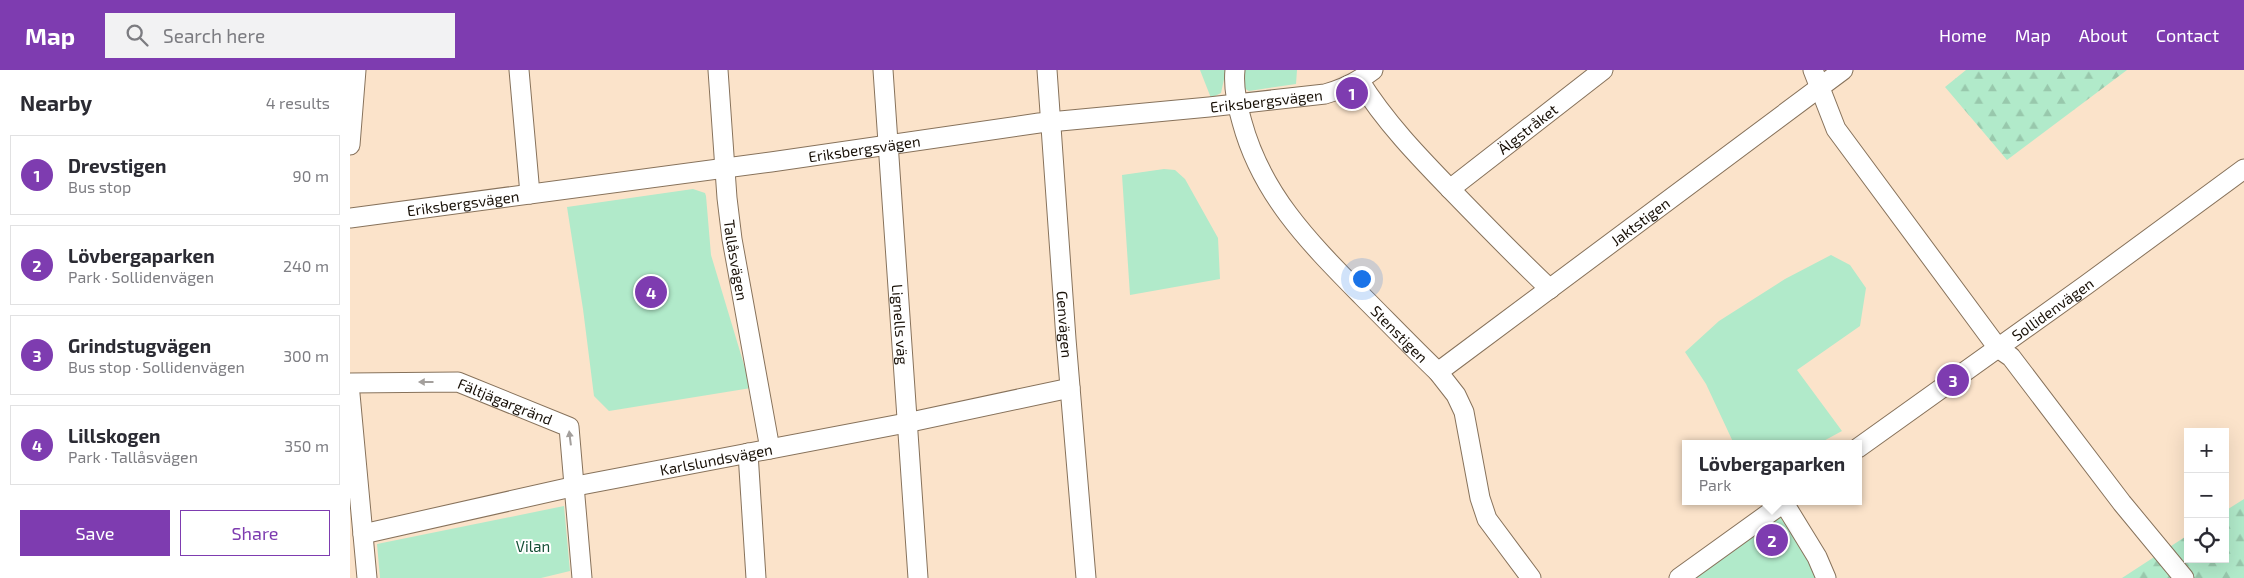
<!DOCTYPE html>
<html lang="en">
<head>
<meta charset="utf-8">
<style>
	:root { --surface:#fff; --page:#f2f2f3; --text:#2b2b33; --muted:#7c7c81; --line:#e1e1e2; --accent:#7e3cb0 }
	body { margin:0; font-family:"Exo 2",sans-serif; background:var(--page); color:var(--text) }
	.controls { position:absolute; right:15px; bottom:15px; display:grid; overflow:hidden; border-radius:0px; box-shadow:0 5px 20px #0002 }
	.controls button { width:45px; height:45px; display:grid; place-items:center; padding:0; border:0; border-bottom:1px solid var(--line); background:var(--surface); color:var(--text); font:25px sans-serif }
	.you { position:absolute; left:1011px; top:208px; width:18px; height:18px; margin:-12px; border:4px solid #fff; border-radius:50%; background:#1a73e8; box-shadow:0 0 0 8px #1a73e833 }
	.badge { display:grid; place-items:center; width:32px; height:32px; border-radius:50%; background:var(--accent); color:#fff; font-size:16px; font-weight:700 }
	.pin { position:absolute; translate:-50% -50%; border:2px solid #fff; box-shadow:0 1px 5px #0006 }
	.popup { position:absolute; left:1332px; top:370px; width:180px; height:65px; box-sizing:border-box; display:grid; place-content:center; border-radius:0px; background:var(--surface); filter:drop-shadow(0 1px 4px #0005); font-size:16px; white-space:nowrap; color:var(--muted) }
	.popup b { font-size:19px; color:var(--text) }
	.popup::after { content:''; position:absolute; left:50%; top:100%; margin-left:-10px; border:10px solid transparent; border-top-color:var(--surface) }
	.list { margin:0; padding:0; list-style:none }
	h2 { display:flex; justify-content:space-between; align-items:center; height:65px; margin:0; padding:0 20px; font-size:21px }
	h2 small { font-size:16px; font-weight:400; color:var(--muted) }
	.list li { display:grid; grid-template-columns:32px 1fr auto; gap:15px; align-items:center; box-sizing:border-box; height:80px; margin:0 10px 10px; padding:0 10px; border:1px solid var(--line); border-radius:0px }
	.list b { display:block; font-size:19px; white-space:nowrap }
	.list p { margin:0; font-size:16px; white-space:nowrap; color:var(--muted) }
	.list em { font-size:16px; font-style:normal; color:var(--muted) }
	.actions { display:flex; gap:10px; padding:15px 20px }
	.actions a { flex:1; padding:11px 0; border:1px solid var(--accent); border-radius:0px; text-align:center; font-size:18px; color:var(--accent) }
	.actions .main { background:var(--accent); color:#fff }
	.icon { flex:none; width:28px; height:28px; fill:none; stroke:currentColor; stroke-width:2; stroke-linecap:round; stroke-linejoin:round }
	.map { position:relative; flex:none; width:1894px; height:508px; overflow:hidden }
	header { display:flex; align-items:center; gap:30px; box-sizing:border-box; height:70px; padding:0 25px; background:var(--accent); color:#fff }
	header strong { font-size:24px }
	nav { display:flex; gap:28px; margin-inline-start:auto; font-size:18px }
	.search { width:350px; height:45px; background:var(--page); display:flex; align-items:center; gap:12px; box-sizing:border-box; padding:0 18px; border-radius:0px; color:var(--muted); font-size:19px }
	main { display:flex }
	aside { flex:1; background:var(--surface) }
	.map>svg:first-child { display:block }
</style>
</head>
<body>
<header>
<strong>Map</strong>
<div class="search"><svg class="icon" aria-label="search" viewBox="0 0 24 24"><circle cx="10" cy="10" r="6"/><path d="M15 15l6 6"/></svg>Search here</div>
<nav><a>Home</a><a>Map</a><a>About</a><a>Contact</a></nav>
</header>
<main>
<aside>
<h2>Nearby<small>4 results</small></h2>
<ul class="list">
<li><span class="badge">1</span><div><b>Drevstigen</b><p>Bus stop</p></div><em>90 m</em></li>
<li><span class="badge">2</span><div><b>Lövbergaparken</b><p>Park · Sollidenvägen</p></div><em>240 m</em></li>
<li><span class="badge">3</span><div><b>Grindstugvägen</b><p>Bus stop · Sollidenvägen</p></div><em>300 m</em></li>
<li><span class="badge">4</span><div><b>Lillskogen</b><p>Park · Tallåsvägen</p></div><em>350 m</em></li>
</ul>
<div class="actions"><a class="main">Save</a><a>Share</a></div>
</aside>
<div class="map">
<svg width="1894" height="508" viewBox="0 0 1894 508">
	<defs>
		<pattern id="forest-firs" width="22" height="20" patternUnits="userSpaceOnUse" patternTransform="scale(1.25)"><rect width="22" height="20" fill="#b1eaca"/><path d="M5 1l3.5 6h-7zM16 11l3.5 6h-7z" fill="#98c8ac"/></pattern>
	</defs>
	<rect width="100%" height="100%" fill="#fbe3ca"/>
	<!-- green -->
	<path fill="#b1eaca" d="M850 0H876L871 23 861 28Z
		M893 0H947L946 14 899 21 892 17Z
		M814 99 825 100 835 109 868 168 870 209 780 225 772 105Z
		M343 119 355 123 356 126 361 185 401 318 259 341 244 326 233 239 217 137Z
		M1481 185 1500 195 1516 218 1510 256 1447 300 1492 361 1468 374H1384L1356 314 1335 282 1369 251 1435 209Z
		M214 436 220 501 191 508H30L27 474Z
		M1430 447 1463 493 1467 508H1343Z"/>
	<!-- forest -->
	<path fill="url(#forest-firs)" d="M1616 0H1777L1657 90 1595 17Z
		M1894 429V508H1772L1838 465V489H1875V441Z"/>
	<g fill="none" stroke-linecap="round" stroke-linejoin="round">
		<!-- minor casing -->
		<g stroke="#87725b" stroke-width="21">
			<g id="minor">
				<path d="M169 0 180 124"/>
				<path id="s1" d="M368 0 377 128 382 169 420 379"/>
				<path id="s2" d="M533 0 568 508"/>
				<path id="s3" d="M697 0 716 269 736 508"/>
				<path id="s4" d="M885 0C883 18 887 35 892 52 912 126 961 174 1013 227 1038 252 1063 278 1088 302L1106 325 1114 342 1130 428 1137 449 1181 508"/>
				<path d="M1463 0 1486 59 1648 278 1661 287 1772 433 1834 508"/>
				<path d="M1009 10C1035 52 1069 87 1103 122 1135 155 1166 187 1200 219"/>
				<path d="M0 75 6 0"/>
				<path id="s5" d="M1100 119 1253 0"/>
				<path id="s6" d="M0 148 421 92 689 53 859 37 975 24C993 19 1008 12 1023 0"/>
				<path id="s7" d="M1088 302 1493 0"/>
				<path id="s8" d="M0 313 108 312 219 357 232 508"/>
				<path d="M0 324 17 508"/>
				<path id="s9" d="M1508 378 1736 215 1894 99"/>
				<path d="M398 383 406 508"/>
				<path d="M1434 433 1467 487 1476 508"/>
				<path id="s10" d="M13 464 226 416 556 353 720 318"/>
				<path d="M1329 508 1436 431"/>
			</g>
		</g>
		<!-- minor -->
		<use href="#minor" stroke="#fff" stroke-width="19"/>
	</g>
	<!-- one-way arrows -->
	<defs><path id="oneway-solid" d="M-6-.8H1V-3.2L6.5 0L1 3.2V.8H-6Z" transform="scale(1.25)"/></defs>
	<g fill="#a39f9c">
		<use href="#oneway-solid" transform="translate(76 312) rotate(180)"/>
		<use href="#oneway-solid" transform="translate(220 368) rotate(-97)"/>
	</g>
	<g text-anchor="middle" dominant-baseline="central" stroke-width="4" stroke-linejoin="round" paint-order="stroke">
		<!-- street labels -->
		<g font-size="15" fill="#181007" stroke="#fff">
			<text stroke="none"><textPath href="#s6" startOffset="924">Eriksbergsvägen</textPath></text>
			<text stroke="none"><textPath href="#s5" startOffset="98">Älgstråket</textPath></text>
			<text stroke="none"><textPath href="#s6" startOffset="519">Eriksbergsvägen</textPath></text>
			<text stroke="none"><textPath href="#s6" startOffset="114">Eriksbergsvägen</textPath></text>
			<text stroke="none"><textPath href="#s7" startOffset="252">Jaktstigen</textPath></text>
			<text stroke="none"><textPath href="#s1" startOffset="191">Tallåsvägen</textPath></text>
			<text stroke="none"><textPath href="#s9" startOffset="239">Sollidenvägen</textPath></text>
			<text stroke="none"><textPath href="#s2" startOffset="255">Lignells väg</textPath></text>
			<text stroke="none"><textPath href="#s3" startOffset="255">Genvägen</textPath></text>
			<text stroke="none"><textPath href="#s4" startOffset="320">Stenstigen</textPath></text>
			<text stroke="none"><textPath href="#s8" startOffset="159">Fältjägargränd</textPath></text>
			<text stroke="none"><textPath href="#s10" startOffset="361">Karlslundsvägen</textPath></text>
		</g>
		<!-- park labels -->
		<g font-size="15" fill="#144f35" stroke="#fff">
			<text x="183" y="476">Vilan</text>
		</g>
	</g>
</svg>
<div class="controls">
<button>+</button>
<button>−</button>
<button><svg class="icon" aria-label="locate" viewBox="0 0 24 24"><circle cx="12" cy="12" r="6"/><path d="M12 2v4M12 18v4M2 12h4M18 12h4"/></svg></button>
</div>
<div class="you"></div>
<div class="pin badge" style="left:1002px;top:23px">1</div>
<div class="pin badge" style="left:1422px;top:470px">2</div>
<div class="popup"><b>Lövbergaparken</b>Park</div>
<div class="pin badge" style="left:1603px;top:310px">3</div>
<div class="pin badge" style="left:301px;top:222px">4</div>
</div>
</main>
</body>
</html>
